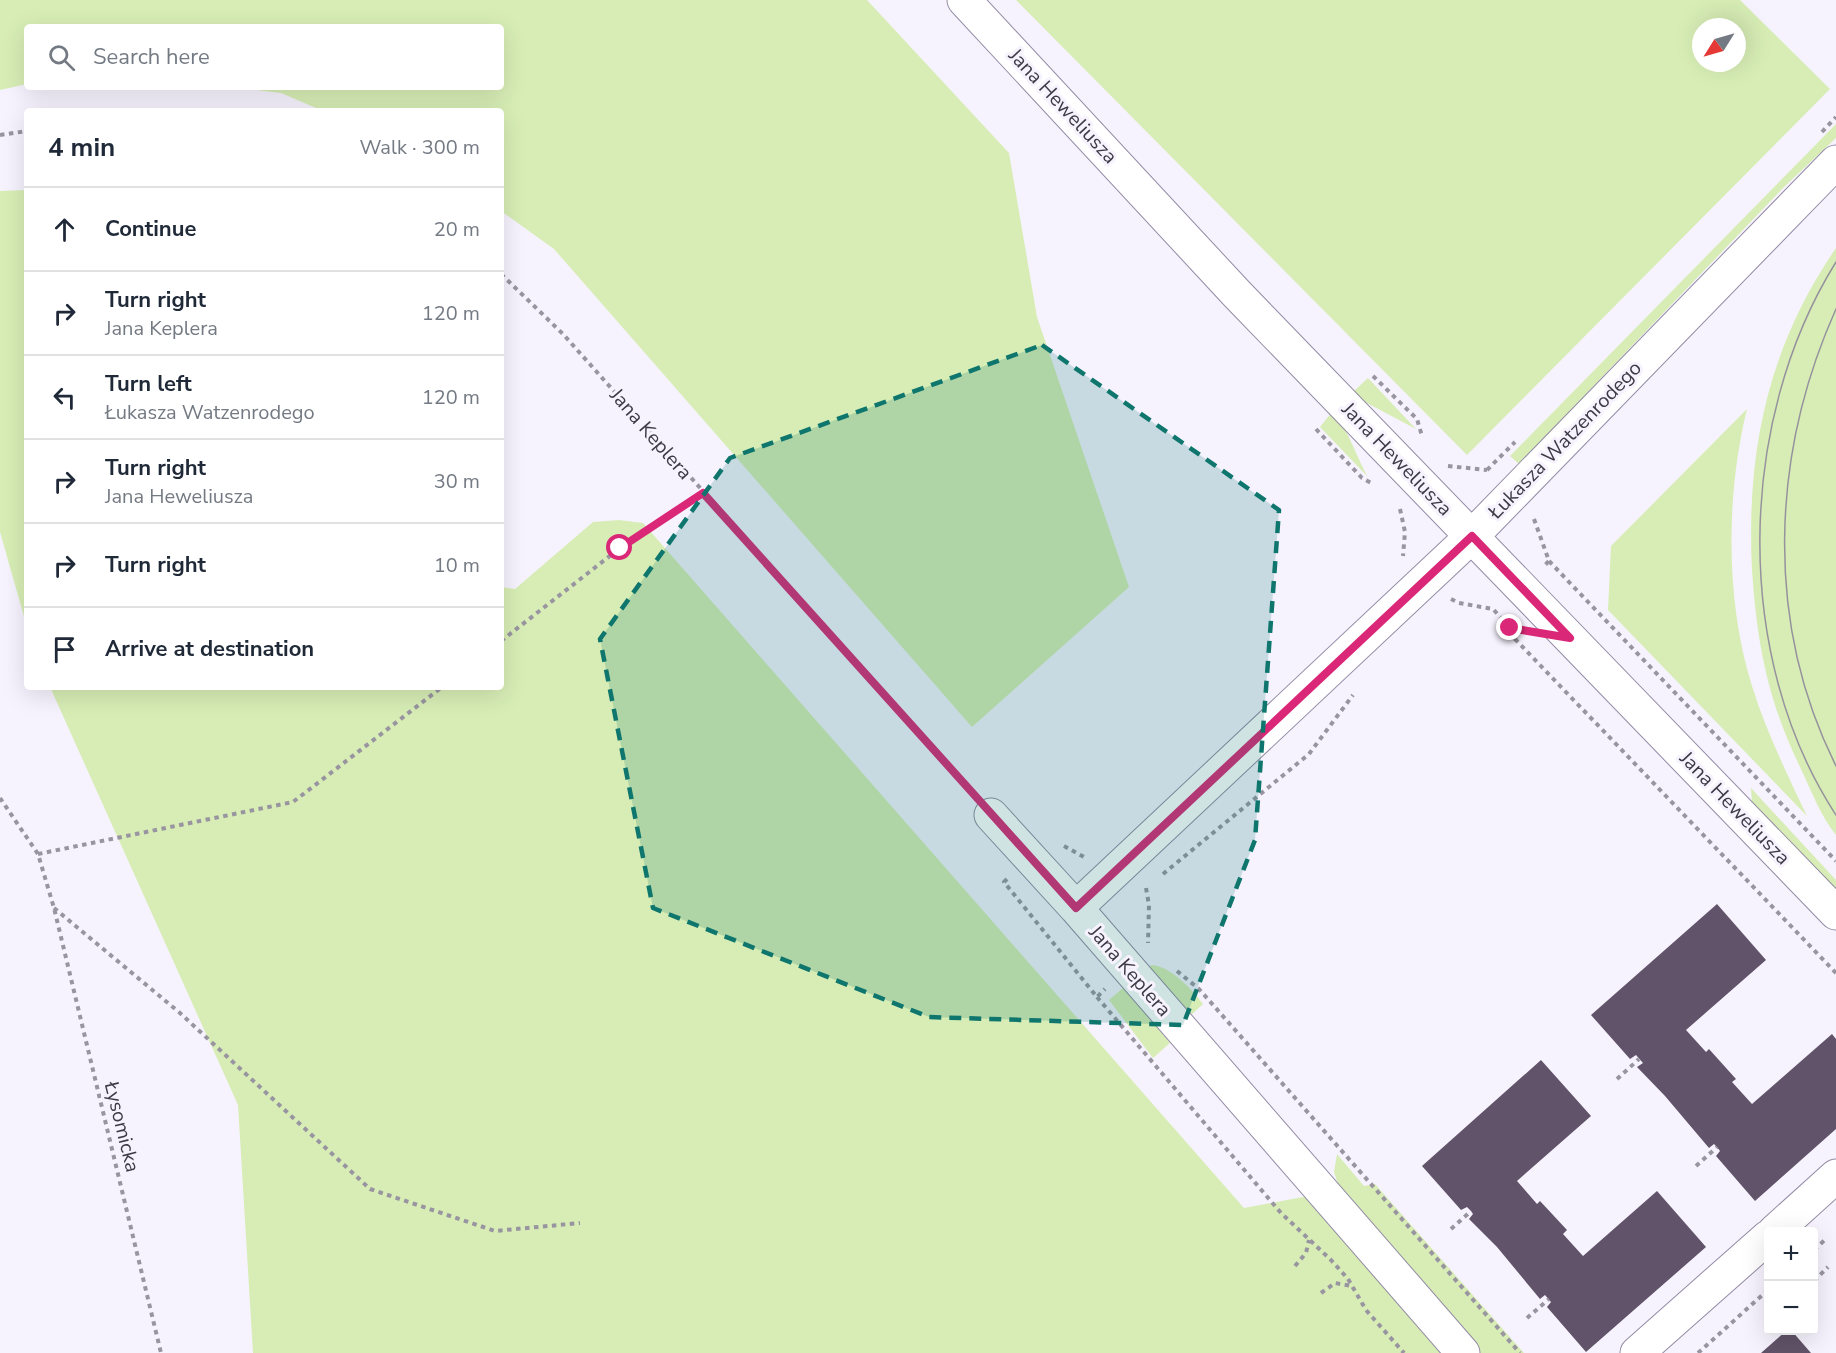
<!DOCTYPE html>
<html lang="en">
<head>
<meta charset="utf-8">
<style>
	:root { --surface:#fff; --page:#f2f2f3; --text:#1f2937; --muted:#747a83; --line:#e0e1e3 }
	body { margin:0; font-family:"Nunito Sans",sans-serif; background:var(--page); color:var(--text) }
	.controls { position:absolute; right:18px; bottom:18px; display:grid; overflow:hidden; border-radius:6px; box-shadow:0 6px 24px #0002 }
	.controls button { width:54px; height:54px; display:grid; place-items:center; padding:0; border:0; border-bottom:2px solid var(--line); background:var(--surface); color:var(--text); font:30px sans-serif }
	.compass { position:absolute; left:1692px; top:18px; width:54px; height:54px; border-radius:50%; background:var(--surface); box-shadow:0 6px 24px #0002; rotate:233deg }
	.stop { position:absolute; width:18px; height:18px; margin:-14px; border:4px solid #db2777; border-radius:50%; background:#fff }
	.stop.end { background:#db2777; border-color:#fff; box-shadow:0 2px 6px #0008 }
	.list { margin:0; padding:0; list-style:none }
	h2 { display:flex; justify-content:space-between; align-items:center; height:78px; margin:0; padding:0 24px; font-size:26px }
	h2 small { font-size:20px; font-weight:400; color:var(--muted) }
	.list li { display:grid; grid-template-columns:39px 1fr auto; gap:18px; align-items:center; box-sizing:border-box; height:84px; padding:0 24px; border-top:2px solid var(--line) }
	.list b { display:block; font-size:22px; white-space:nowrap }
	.list p { margin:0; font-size:20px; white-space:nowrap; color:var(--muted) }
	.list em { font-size:20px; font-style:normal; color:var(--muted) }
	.icon { flex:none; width:33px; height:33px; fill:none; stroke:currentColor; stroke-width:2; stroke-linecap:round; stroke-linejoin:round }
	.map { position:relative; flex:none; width:1836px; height:1353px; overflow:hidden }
	.search { position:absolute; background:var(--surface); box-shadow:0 6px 24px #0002; left:24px; top:24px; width:480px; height:66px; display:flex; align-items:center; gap:15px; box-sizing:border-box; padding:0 21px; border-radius:6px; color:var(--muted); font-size:22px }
	.panel { position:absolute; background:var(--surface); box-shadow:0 6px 24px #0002; left:24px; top:108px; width:480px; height:582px; border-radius:6px }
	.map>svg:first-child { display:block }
</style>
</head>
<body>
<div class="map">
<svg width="1836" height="1353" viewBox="0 0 1836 1353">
	<rect width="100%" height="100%" fill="#f7f3fe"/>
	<!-- green -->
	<path fill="#d7edb5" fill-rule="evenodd" d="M0 0H867L1009 153 1037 317 1129 587 972 727 554 249 501 211V111H323L281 93 233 87H501V27H27V84L0 90Z
		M1016 0H1740L1830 89 1467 455ZM1701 27H1737V63H1701Z
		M1836 124V138L1783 188 1519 464 1510 456Z
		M27 190V627L0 532V191Z
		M1836 248V835C1820 815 1811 790 1800 767 1768 701 1757 644 1752 570 1746 451 1768 347 1836 248Z
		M1368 378 1416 429 1365 402 1354 391Z
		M1747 409C1726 495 1725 600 1752 686 1766 731 1787 774 1807 816L1608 610 1611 546Z
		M1332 412C1349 429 1356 457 1368 477L1320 427Z
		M619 520 643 523 1244 1208 1340 1190 1334 1172 1337 1154 1364 1186 1375 1184 1524 1353H253L238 1105 50 687H501V587L515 589 593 522Z
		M1751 788 1836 880V892L1752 804Z
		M1152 965C1170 966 1193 990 1203 1004L1188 1018 1144 969Z
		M1124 987 1170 1043 1153 1058 1109 1000Z"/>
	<!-- building -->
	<path fill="#615369" d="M1717 904 1766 960 1686 1030 1706 1052 1709 1049 1736 1079 1732 1082 1752 1104 1832 1034 1836 1039V1129L1755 1201 1716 1156 1720 1151 1717 1147 1714 1144 1709 1148 1665 1096 1637 1067 1643 1063 1636 1055 1630 1059 1591 1015Z
		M1541 1060 1591 1116 1517 1181 1537 1204 1540 1201 1567 1230 1563 1234 1583 1256 1657 1191 1706 1247 1586 1352 1547 1307 1551 1302 1545 1295 1540 1299 1497 1247 1469 1219 1473 1214 1471 1211 1467 1207 1461 1210 1422 1166Z
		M1787 1330H1791L1811 1353H1761Z"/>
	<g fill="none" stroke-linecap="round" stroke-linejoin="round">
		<!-- minor casing -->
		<g stroke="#938ba4" stroke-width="35">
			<path id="minor" d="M964 0 1237 294 1836 913
				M991 815 1076 908 1463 1353
				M1076 908 1472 536 1836 162
				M1774 1232 1836 1176
				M1637 1353 1768 1237"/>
		</g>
		<!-- path -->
		<path stroke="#9995a0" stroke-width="4" stroke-dasharray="4.5 4.5" stroke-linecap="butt" d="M1822 132 1836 117
			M0 135 27 131
			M501 274 563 334 971 792
			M1373 376 1417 419 1422 436
			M1316 429 1362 478 1373 484
			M1448 466 1487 470
			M1487 470 1515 442
			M1400 509 1405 532 1403 556
			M1534 519 1549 561 1544 566
			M1549 561 1836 861
			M1451 599 1459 603 1493 609 1510 628
			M1516 629 1510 628 1515 639 1836 973
			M501 641 620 548 703 493
			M0 798 38 854 54 908 161 1353
			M1064 846 1084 857
			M38 854 293 802 442 687
			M1163 874 1309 754 1353 695
			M1007 879 1004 882 1097 997 1105 989
			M1146 888 1149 905 1148 943
			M54 908 180 1013 370 1189 495 1231 580 1223
			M1177 971 1199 989 1520 1353
			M1097 997 1281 1213 1331 1260 1348 1279 1366 1310 1404 1353
			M1617 1079 1639 1059
			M1696 1166 1717 1147
			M1451 1229 1471 1211
			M1814 1250 1827 1238
			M1295 1266 1306 1253 1309 1240
			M1814 1281 1828 1267
			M1321 1293 1335 1283 1352 1286
			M1527 1318 1549 1299
			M1698 1353 1768 1290"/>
		<!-- minor -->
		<use href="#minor" stroke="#fff" stroke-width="33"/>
		<!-- tram -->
		<path stroke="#96929d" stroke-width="1.5" d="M1836 262C1737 421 1732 656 1836 815
			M1836 309C1771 454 1764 622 1836 766"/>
	</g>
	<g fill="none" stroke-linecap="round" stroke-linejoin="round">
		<!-- route -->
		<path stroke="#db2777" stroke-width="8" d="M620 548 703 493 1076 908 1472 536 1570 638 1510 628"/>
	</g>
	<!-- marked area -->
	<path fill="#0f766e" fill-opacity="0.2" stroke="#0f766e" stroke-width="4.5" stroke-dasharray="12 8" stroke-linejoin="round" d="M1042 345 1279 510 1255 840 1183 1025 929 1017 653 908 600 639 730 458Z"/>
	<g text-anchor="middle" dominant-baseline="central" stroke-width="6" stroke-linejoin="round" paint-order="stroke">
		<!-- street labels -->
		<g font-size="20" fill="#3e3a45" stroke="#f7f3fe">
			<text transform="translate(1063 106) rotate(47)">Jana Heweliusza</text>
			<text transform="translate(651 434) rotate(49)">Jana Keplera</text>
			<text transform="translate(1565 440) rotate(-46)">Łukasza Watzenrodego</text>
			<text transform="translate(1397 459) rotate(46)">Jana Heweliusza</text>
			<text transform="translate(1735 808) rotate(46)">Jana Heweliusza</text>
			<text transform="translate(1130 971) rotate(49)">Jana Keplera</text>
			<text transform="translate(122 1127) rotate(76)">Łysomicka</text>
		</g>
	</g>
</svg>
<div class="controls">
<button>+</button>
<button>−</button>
</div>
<svg class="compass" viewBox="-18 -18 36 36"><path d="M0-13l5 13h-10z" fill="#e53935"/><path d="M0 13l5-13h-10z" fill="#747a83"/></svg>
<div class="stop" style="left:620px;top:548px"></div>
<div class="stop end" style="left:1510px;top:628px"></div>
<div class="search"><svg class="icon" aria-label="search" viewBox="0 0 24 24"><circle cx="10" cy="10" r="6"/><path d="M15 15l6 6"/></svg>Search here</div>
<section class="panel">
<h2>4 min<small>Walk · 300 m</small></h2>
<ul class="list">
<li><svg class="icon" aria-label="ahead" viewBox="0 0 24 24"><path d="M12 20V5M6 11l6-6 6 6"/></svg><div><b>Continue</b></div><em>20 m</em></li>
<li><svg class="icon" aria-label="right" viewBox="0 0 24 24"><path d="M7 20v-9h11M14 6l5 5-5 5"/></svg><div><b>Turn right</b><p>Jana Keplera</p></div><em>120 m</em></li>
<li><svg class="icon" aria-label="left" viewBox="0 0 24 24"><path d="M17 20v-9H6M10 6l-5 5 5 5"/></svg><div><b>Turn left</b><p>Łukasza Watzenrodego</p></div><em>120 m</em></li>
<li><svg class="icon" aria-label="right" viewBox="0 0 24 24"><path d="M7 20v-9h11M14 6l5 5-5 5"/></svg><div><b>Turn right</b><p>Jana Heweliusza</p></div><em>30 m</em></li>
<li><svg class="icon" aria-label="right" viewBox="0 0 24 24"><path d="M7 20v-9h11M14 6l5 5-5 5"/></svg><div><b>Turn right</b></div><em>10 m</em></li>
<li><svg class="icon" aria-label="arrive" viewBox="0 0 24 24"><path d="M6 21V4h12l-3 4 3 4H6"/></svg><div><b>Arrive at destination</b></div></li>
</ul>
</section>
</div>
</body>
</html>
